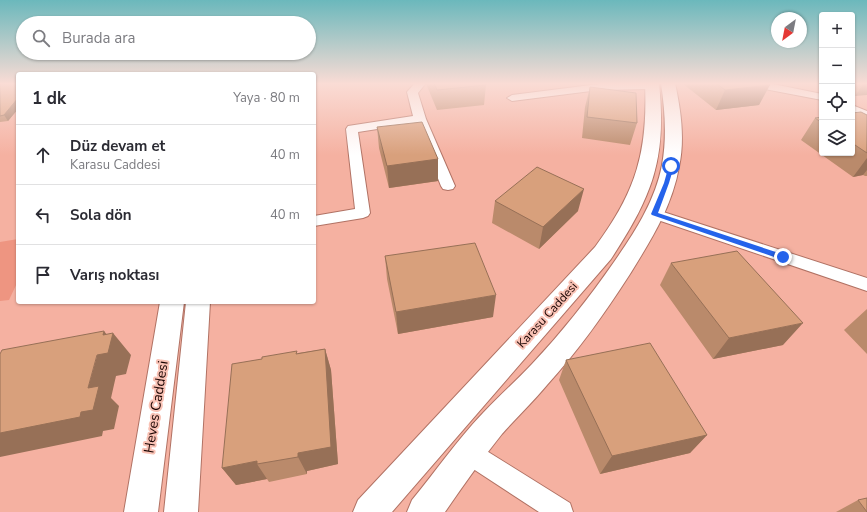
<!DOCTYPE html>
<html lang="tr">
<head>
<meta charset="utf-8">
<style>
	:root { --surface:#fff; --page:#f7f7f7; --text:#2b2b33; --muted:#7c7c81; --line:#e1e1e2 }
	body { margin:0; font-family:"Nunito Sans",sans-serif; background:var(--page); color:var(--text) }
	.controls { position:absolute; right:12px; top:12px; display:grid; overflow:hidden; border-radius:4px; box-shadow:0 1px 3px #0004 }
	.controls button { width:36px; height:36px; display:grid; place-items:center; padding:0; border:0; border-bottom:1px solid var(--line); background:var(--surface); color:var(--text); font:20px sans-serif }
	.compass { position:absolute; left:771px; top:12px; width:36px; height:36px; border-radius:50%; background:var(--surface); box-shadow:0 1px 3px #0004; rotate:212deg }
	.stop { position:absolute; width:12px; height:12px; margin:-9px; border:3px solid #2563eb; border-radius:50%; background:#fff }
	.stop.end { background:#2563eb; border-color:#fff; box-shadow:0 1px 4px #0008 }
	.list { margin:0; padding:0; list-style:none }
	h2 { display:flex; justify-content:space-between; align-items:center; height:52px; margin:0; padding:0 16px; font-size:17px }
	h2 small { font-size:13px; font-weight:400; color:var(--muted) }
	.list li { display:grid; grid-template-columns:26px 1fr auto; gap:12px; align-items:center; box-sizing:border-box; height:60px; padding:0 16px; border-top:1px solid var(--line) }
	.list b { display:block; font-size:15px; white-space:nowrap }
	.list p { margin:0; font-size:13px; white-space:nowrap; color:var(--muted) }
	.list em { font-size:13px; font-style:normal; color:var(--muted) }
	.icon { flex:none; width:22px; height:22px; fill:none; stroke:currentColor; stroke-width:2; stroke-linecap:round; stroke-linejoin:round }
	.map { position:relative; flex:none; width:867px; height:512px; overflow:hidden }
	.search { position:absolute; background:var(--surface); box-shadow:0 1px 3px #0004; left:16px; top:16px; width:300px; height:44px; display:flex; align-items:center; gap:10px; box-sizing:border-box; padding:0 14px; border-radius:22px; color:var(--muted); font-size:15px }
	.panel { position:absolute; background:var(--surface); box-shadow:0 1px 3px #0004; left:16px; top:72px; width:300px; height:232px; border-radius:4px }
	.map>svg:first-child { display:block }
</style>
</head>
<body>
<div class="map">
<svg width="867" height="512" viewBox="0 0 867 512">
	<rect width="100%" height="100%" fill="#f5b1a1"/>
	<!-- green -->
	<path fill="#ee9581" d="M18 239V281L9 300 0 301V242Z"/>
	<g fill="none" stroke-linecap="round" stroke-linejoin="round">
		<!-- street casing -->
		<g stroke="#b17264" stroke-width="2">
			<path id="street" d="M415 83H426L418 93 426 119 455 186 453 189 448 190 443 189 441 186 416 123 358 132 370 213 368 216 363 218 314 226V216L355 209 346 129 348 126 413 116 407 92Z
				M655 83 657 86 652 89 599 90 512 101 507 98 512 95 599 84Z
				M744 83H768L822 94V100L749 86Z
				M852 105 867 111V119L852 113Z
				M654 209 867 278V291L649 217 647 214 649 211Z
				M469 442 477 445 570 503 573 512H539L461 461 458 453 461 445Z"/>
		</g>
		<!-- secondary casing -->
		<g stroke="#b17264" stroke-width="2">
			<path id="secondary" d="M645 83H659C667 160 652 196 611 259L392 512H353L358 500 595 247C636 192 648 152 645 83Z
				M661 83H675C681 111 685 139 679 167 672 207 651 240 630 274 605 313 578 351 547 385 533 402 517 417 502 434 482 459 463 486 445 512H407L412 500C436 471 457 440 483 413 499 396 516 381 532 364 562 332 589 298 614 262 635 232 655 201 662 165 667 137 665 111 661 83Z
				M160 302H184L158 512H124Z
				M186 302H210L198 512H164Z"/>
		</g>
		<!-- street -->
		<use href="#street" fill="#fff" fill-rule="evenodd"/>
		<!-- secondary -->
		<use href="#secondary" fill="#fff" fill-rule="evenodd"/>
	</g>
	<!-- wall -->
	<path fill="#ba8a6b" d="M18 83V109L8 121 0 122V84Z
		M427 83H485L486 85 484 105 437 110 427 86Z
		M682 83H768L759 105 716 110Z
		M852 83H867L855 96 852 95Z
		M590 87 637 123 630 145 582 138 585 107Z
		M852 113 867 115V176H865L863 175 853 177 801 140 815 118 822 117V153H852Z
		M377 127 438 159V181L389 188 379 148Z
		M495 201 578 211 539 249 492 223Z
		M385 256 493 317 398 334 387 279Z
		M671 263 783 345 713 359 660 285Z
		M867 309V354L844 330Z
		M325 349 331 370 338 464 307 471V474L269 482 267 479 236 485 222 468 298 353Z
		M566 360 707 435 690 453 600 474 559 380Z
		M858 500 867 512H836Z"/>
	<!-- shaded-wall -->
	<path fill="#977057" d="M864 83H867V95L855 96Z
		M770 85 759 105 716 110 725 90Z
		M18 98V109L8 121 4 115Z
		M867 158V170L863 175 853 177Z
		M438 159V181L389 188 387 166Z
		M584 189 578 211 539 249 543 227Z
		M496 295 493 317 398 334 396 312Z
		M803 323 783 345 713 359 729 338Z
		M104 331 111 340 113 333 131 355 126 374 116 376 111 398 119 406 114 429 103 431 102 436 0 457V433L88 388Z
		M325 349 331 370 338 464 307 471V474L298 457V453Z
		M707 435 690 453 600 474 612 456Z
		M257 461V464L267 479 236 485 222 468Z"/>
	<!-- building -->
	<path fill="#d8a07c" stroke="#977057" d="M11 83H18V98L4 115 0 116V84Z
		M434 83H485L486 85 437 90Z
		M716 83H768L770 85 725 90Z
		M590 87 636 93 637 123 587 117Z
		M861 112 867 115V153L852 143V113Z
		M822 117V123L815 118Z
		M422 122 438 159 387 166 377 127Z
		M537 167 584 189 543 227 495 201Z
		M475 243 496 295 396 312 385 256Z
		M737 251 803 323 729 338 671 263Z
		M104 331 103 335 113 333 108 353 97 355 88 388 99 386 93 410 81 412 80 417 0 433V354L2 350Z
		M650 343 707 435 612 456 566 360Z
		M325 349 331 447 298 453V457L257 464V461L222 468 232 364 262 359V357L297 351 296 354Z
		M867 498V512L858 500Z"/>
	<!-- sky -->
	<linearGradient id="sky" x2="0" y2="1"><stop stop-color="#6bb8bc"/><stop offset="0.54" stop-color="#fadcd5"/><stop offset="1" stop-color="#fadcd5" stop-opacity="0"/></linearGradient>
	<rect width="867" height="155" fill="url(#sky)"/>
	<!-- route -->
	<path fill="#2563eb" d="M669 165 674 166 669 183 658 213 785 255V259H780L652 215 651 214 664 183Z"/>
	<g text-anchor="middle" dominant-baseline="central" stroke-width="4" stroke-linejoin="round" paint-order="stroke">
		<!-- street labels -->
		<g font-size="12" fill="#1b0503" stroke="#f9c2b5">
			<text transform="translate(547 315) rotate(-48)">Karasu Caddesi</text>
		</g>
		<!-- near-street labels -->
		<g font-size="14" fill="#1b0503" stroke="#f9c2b5">
			<text transform="translate(156 407) rotate(-81)">Heves Caddesi</text>
		</g>
	</g>
</svg>
<div class="controls">
<button>+</button>
<button>−</button>
<button><svg class="icon" aria-label="locate" viewBox="0 0 24 24"><circle cx="12" cy="12" r="6"/><path d="M12 2v4M12 18v4M2 12h4M18 12h4"/></svg></button>
<button><svg class="icon" aria-label="layers" viewBox="0 0 24 24"><path d="M12 4l9 5-9 5-9-5zM3 14l9 5 9-5"/></svg></button>
</div>
<svg class="compass" viewBox="-18 -18 36 36"><path d="M0-13l5 13h-10z" fill="#e53935"/><path d="M0 13l5-13h-10z" fill="#7c7c81"/></svg>
<div class="stop" style="left:671px;top:166px"></div>
<div class="stop end" style="left:783px;top:257px"></div>
<div class="search"><svg class="icon" aria-label="search" viewBox="0 0 24 24"><circle cx="10" cy="10" r="6"/><path d="M15 15l6 6"/></svg>Burada ara</div>
<section class="panel">
<h2>1 dk<small>Yaya · 80 m</small></h2>
<ul class="list">
<li><svg class="icon" aria-label="ahead" viewBox="0 0 24 24"><path d="M12 20V5M6 11l6-6 6 6"/></svg><div><b>Düz devam et</b><p>Karasu Caddesi</p></div><em>40 m</em></li>
<li><svg class="icon" aria-label="left" viewBox="0 0 24 24"><path d="M17 20v-9H6M10 6l-5 5 5 5"/></svg><div><b>Sola dön</b></div><em>40 m</em></li>
<li><svg class="icon" aria-label="arrive" viewBox="0 0 24 24"><path d="M6 21V4h12l-3 4 3 4H6"/></svg><div><b>Varış noktası</b></div></li>
</ul>
</section>
</div>
</body>
</html>
